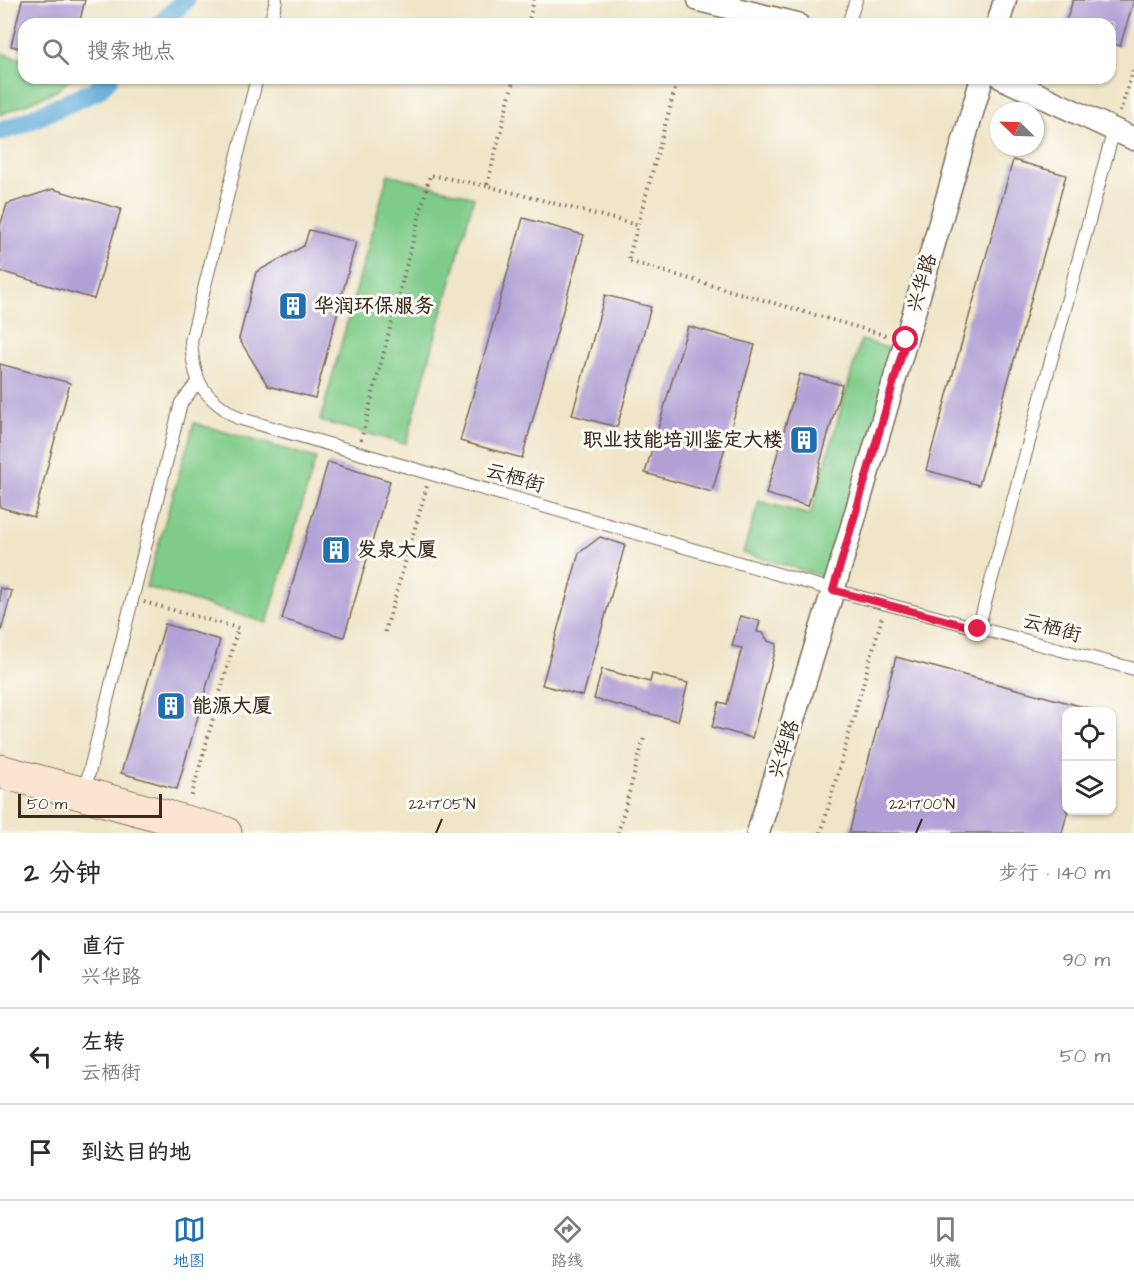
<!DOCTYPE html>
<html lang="zh">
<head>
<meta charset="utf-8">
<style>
	:root { --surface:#fff; --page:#f7f7f7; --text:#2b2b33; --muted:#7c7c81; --line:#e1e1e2; --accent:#1f6fb2 }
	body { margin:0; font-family:"Architects Daughter","LXGW WenKai TC",sans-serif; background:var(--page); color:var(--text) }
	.controls { position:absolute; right:18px; bottom:18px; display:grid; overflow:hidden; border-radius:12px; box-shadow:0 2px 4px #0004 }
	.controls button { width:54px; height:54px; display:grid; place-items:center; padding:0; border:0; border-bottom:2px solid var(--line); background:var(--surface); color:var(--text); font:30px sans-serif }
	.compass { position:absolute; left:990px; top:102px; width:54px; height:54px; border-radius:50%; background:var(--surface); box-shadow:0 2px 4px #0004; rotate:293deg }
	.scale { position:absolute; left:18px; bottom:15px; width:144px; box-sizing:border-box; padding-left:6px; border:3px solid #3b2a1e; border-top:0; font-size:16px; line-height:21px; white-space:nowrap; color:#3b2a1e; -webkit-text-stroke:4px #fdfcf7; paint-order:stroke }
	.stop { position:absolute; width:18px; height:18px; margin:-14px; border:4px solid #e11d48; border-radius:50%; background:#fff }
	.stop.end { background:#e11d48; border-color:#fff; box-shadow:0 2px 6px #0008 }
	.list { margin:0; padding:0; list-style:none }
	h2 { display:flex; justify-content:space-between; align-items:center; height:78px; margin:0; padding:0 24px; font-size:26px }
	h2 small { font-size:20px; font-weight:400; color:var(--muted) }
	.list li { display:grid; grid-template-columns:39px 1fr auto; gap:18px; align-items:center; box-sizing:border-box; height:96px; padding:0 24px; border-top:2px solid var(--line) }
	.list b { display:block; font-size:22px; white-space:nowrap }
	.list p { margin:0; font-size:20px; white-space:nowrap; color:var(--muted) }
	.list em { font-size:20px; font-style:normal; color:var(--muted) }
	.icon { flex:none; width:33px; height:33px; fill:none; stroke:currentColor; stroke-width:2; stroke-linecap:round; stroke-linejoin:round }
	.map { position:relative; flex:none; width:1134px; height:833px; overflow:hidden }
	.search { position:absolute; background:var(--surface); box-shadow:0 2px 4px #0004; left:18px; right:18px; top:18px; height:66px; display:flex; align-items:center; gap:15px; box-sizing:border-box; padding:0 21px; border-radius:18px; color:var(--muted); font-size:22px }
	.sheet { height:366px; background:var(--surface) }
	nav { display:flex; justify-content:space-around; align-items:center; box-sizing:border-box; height:84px; border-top:2px solid var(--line); background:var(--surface); font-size:16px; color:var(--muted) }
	nav a { display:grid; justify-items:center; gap:3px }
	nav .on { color:var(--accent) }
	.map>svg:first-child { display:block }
</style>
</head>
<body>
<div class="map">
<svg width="1134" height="833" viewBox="0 0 1134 833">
	<rect width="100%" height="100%" fill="#fdfcf7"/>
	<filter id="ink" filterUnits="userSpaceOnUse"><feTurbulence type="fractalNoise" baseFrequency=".0167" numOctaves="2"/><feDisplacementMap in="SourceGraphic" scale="12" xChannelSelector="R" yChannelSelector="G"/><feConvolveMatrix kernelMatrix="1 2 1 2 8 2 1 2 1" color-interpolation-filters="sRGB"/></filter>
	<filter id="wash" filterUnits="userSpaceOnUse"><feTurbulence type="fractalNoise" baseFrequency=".008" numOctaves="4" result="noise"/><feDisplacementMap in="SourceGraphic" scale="24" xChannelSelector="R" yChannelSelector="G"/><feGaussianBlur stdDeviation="1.35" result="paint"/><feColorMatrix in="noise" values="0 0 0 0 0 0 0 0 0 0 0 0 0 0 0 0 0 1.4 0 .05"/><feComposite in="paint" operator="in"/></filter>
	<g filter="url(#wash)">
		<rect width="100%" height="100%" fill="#efe5c8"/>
		<!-- green -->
		<path fill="#7fcc8a" stroke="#5d7b54" stroke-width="1.5" d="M0 53 24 59V78H72L56 91 0 115Z
			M388 174 474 197 406 444 320 421Z
			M861 340 895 350 829 578 743 553 759 501 810 515Z
			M194 423 316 458 267 623 146 587Z"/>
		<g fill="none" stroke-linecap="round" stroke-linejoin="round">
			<!-- canal -->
			<path stroke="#61abd9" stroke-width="20" d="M161 24 185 0
				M0 131 14 127 97 90 109 78"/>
		</g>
		<g id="blocks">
			<!-- building -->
			<path fill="#b1a0d5" d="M22 0H85L79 24H24V49L11 46Z
				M1073 0H1134L1120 46 1110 43V24H1065Z
				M1013 160 1066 175 979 485 926 470Z
				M53 189 121 209 94 299 0 271V226L7 204Z
				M523 218 584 235 522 458 460 441Z
				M309 230 356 242 315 398 268 386 239 339 256 272 304 246Z
				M605 295 651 307 617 427 572 415Z
				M688 326 755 345 712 492 645 473Z
				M0 364 70 383 34 517 0 507Z
				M800 374 842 385 808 506 766 494Z
				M328 462 390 481 344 637 282 619Z
				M600 537 625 545 583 696 542 685 579 553Z
				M0 588 12 591 1 631H0Z
				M740 616 760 621 757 632 763 633 768 641 777 644 752 738 712 727 719 702 727 704 742 648 732 646Z
				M165 624 220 640 177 789 121 773Z
				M896 657 1095 710 1094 712H1066V810H1068L1062 833H849Z
				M602 669 650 682 652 674 688 683 678 721 594 699Z"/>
		</g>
	</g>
	<g filter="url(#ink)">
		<use href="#blocks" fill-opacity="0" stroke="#7a6b5a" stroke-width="1.5"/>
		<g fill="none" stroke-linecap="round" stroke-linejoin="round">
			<!-- service casing -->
			<g stroke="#7a6b5a" stroke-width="14">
				<path id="service" d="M270 24 276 0
					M848 24 856 0
					M257 78 191 341C194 385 202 394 238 418L833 590 1134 669
					M978 629 1114 129
					M84 793 181 403 198 382"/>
			</g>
			<!-- minor casing -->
			<g stroke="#7a6b5a" stroke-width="25">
				<path id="minor" d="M699 0 797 24
					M998 24 1005 0
					M1002 78 1134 139
					M758 833 839 571 982 78"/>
			</g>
			<!-- secondary casing -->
			<g stroke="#7a6b5a" stroke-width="35">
				<path id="secondary" d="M0 771 225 833"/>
			</g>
			<!-- path -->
			<path stroke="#7a6b5a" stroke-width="4" stroke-dasharray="1.5 4.5" stroke-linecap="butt" d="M528 24 534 0
				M514 78 487 186 637 225
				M678 78 628 261 888 336
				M1120 112 1134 67
				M361 440 430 175 487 186
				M144 602 238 628 191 798
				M385 632 427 486
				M618 833 644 738
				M821 833 882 617"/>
			<!-- service -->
			<use href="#service" stroke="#fff" stroke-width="12"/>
			<!-- minor -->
			<use href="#minor" stroke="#fff" stroke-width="22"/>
			<!-- secondary -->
			<use href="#secondary" stroke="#fce5d0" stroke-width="33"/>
		</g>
	</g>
	<g fill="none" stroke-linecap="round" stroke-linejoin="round" filter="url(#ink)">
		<!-- route -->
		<path stroke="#e11d48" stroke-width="8" d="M906 340 833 590 978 629"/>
	</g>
	<!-- ticks -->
	<path fill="none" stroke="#3b2a1e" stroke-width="2" d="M436 833 442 819M916 833 922 819"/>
	<!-- icons -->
	<defs>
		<g id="building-square" transform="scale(1.5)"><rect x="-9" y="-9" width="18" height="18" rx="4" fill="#1f6fb2" stroke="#fdfcf7"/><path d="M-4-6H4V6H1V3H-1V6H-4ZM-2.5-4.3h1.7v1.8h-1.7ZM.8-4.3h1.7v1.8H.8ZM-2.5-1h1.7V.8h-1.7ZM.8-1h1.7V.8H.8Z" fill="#fff"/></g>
	</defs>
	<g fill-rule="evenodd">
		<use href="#building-square" x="293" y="306"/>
		<use href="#building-square" x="804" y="440"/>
		<use href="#building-square" x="336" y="550"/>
		<use href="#building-square" x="171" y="706"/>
	</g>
	<g text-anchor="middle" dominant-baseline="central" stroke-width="6" stroke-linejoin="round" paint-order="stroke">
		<!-- street labels -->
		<g font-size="20" fill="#3b2a1e" stroke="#fdfcf7">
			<text transform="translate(922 283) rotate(-74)">兴华路</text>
			<text transform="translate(515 478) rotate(16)">云栖街</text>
			<text transform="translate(1052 628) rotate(15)">云栖街</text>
			<text transform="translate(784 749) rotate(-73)">兴华路</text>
		</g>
		<!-- poi labels -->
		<g font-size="20" font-weight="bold" fill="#3b2a1e" stroke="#fdfcf7" text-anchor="start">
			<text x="314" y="306">华润环保服务</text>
			<text x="783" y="440" text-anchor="end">职业技能培训鉴定大楼</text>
			<text x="357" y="550">发泉大厦</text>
			<text x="192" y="706">能源大厦</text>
		</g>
	</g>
	<g font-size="15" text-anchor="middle" fill="#3b2a1e" stroke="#fdfcf7" stroke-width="6" stroke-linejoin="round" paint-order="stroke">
		<text x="442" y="809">22°17'05"N</text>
		<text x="922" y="809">22°17'00"N</text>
	</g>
</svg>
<div class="controls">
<button><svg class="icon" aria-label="locate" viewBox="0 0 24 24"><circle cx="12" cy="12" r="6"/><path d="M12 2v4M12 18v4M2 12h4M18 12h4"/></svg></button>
<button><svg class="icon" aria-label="layers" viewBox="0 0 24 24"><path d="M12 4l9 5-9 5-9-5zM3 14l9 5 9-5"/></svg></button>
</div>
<svg class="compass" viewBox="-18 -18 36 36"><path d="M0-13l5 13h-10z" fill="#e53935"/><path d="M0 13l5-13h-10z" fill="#7c7c81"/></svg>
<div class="scale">50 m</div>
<div class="stop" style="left:906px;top:340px"></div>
<div class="stop end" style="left:978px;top:629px"></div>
<div class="search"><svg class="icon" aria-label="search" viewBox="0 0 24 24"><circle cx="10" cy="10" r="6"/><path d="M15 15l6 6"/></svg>搜索地点</div>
</div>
<section class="sheet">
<h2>2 分钟<small>步行 · 140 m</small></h2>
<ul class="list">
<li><svg class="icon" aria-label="ahead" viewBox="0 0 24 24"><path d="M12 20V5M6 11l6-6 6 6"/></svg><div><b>直行</b><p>兴华路</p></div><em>90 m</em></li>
<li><svg class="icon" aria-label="left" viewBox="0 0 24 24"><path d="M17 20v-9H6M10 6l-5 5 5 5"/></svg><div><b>左转</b><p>云栖街</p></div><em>50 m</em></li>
<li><svg class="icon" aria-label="arrive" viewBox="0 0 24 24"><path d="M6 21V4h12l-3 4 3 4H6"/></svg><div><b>到达目的地</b></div></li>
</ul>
</section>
<nav>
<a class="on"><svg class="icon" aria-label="map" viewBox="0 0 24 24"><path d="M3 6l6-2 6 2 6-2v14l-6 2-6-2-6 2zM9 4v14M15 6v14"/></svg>地图</a>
<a><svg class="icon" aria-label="directions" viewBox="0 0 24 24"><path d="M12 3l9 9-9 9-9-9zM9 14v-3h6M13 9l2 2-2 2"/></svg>路线</a>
<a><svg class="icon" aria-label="saved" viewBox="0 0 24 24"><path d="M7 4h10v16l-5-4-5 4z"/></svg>收藏</a>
</nav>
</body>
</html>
